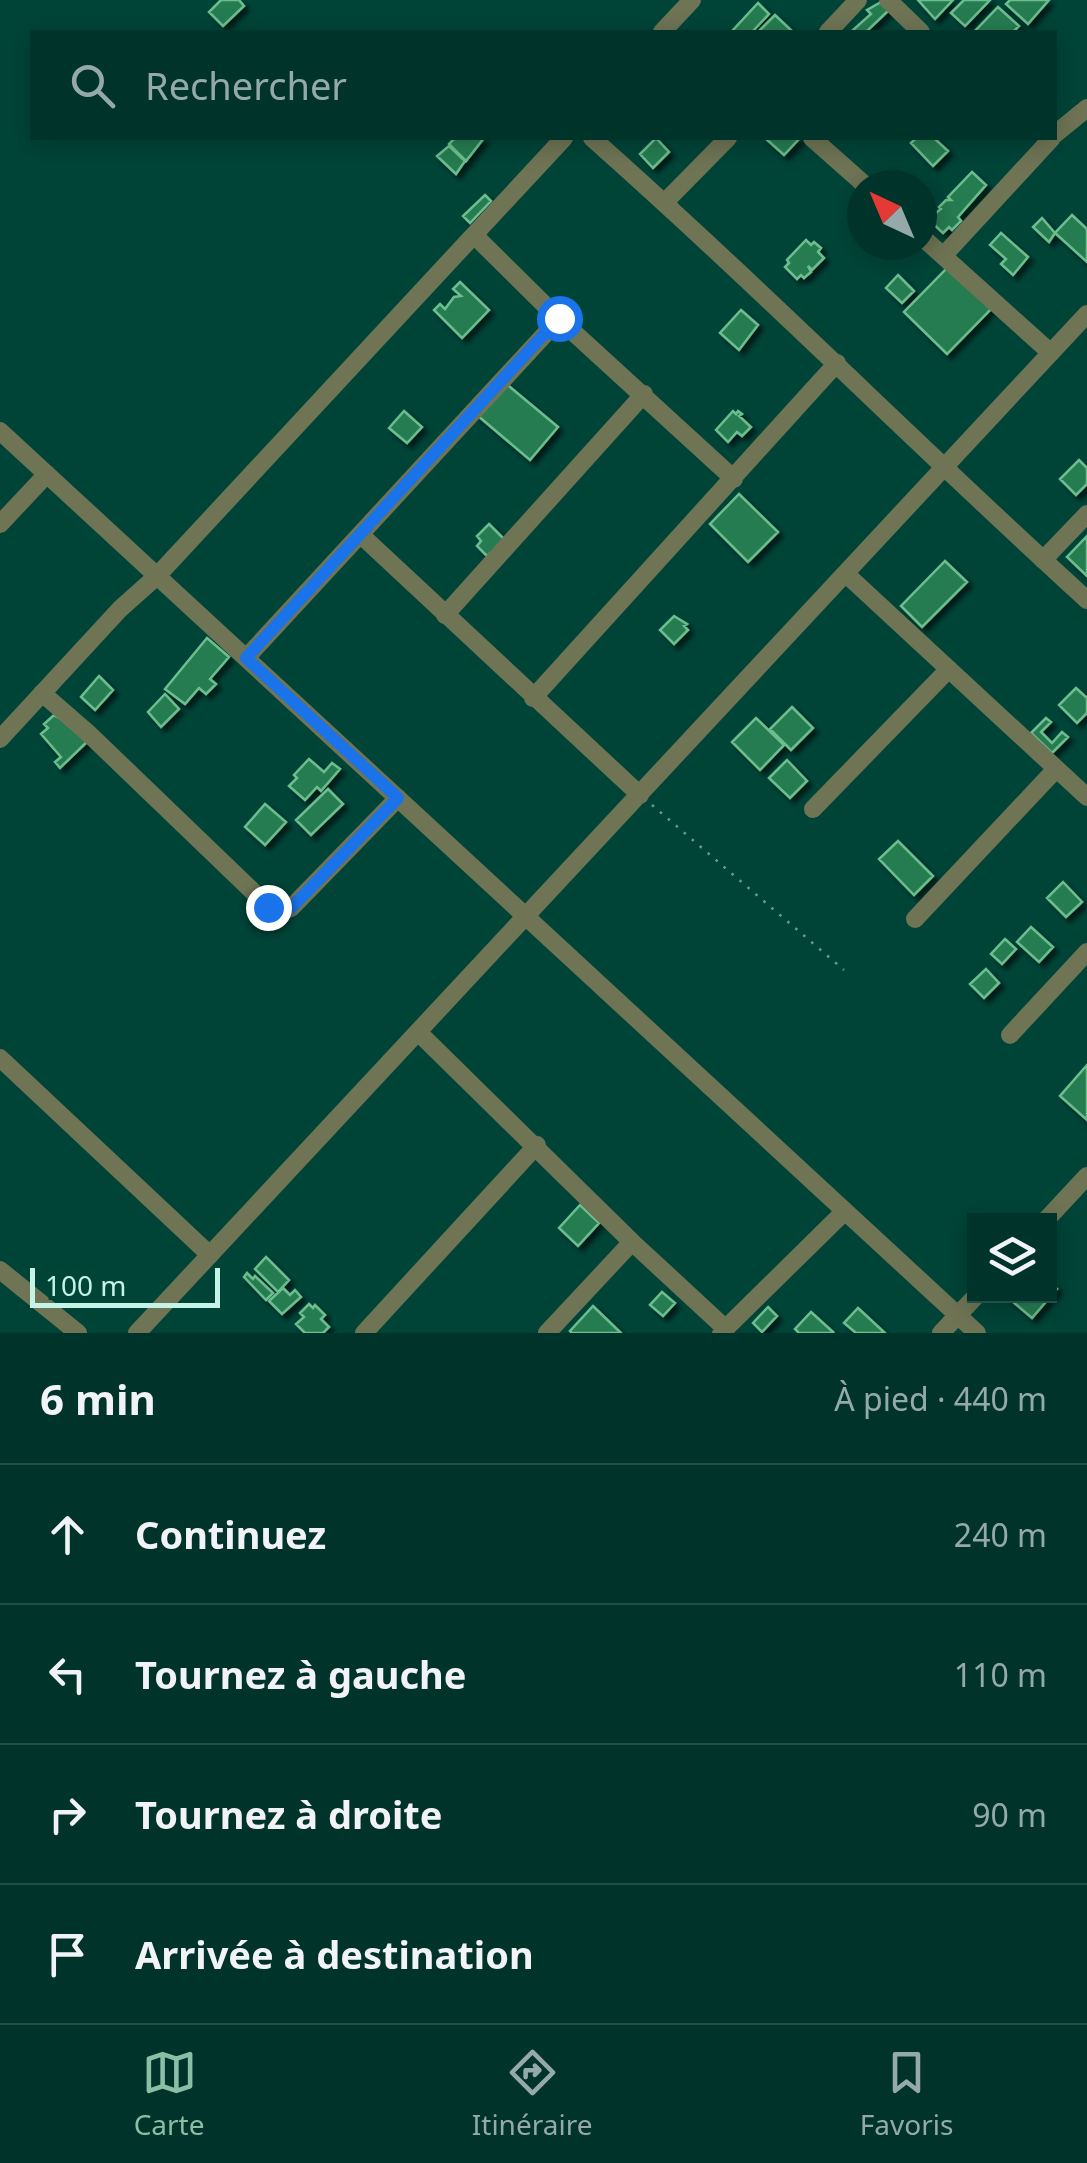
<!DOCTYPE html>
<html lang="fr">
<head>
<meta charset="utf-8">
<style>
	:root { --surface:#00332a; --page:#0e3f36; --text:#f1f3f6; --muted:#95aaa8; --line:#224e47; --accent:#8abfa5 }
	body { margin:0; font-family:"Noto Sans",sans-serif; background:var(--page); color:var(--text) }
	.controls { position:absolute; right:30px; bottom:30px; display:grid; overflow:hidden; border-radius:0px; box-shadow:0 5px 25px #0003 }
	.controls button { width:90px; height:90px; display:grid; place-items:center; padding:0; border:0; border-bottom:2px solid var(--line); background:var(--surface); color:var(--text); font:50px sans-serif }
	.compass { position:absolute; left:847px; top:170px; width:90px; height:90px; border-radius:50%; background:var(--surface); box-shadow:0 5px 25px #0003; rotate:316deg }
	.scale { position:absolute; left:30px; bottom:25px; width:190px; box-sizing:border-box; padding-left:10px; border:5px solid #c3f4e7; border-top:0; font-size:28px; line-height:35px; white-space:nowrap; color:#c3f4e7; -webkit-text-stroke:8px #004438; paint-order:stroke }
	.stop { position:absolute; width:30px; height:30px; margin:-22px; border:8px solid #1a73e8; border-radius:50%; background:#fff }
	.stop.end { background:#1a73e8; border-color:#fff; box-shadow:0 2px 10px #0008 }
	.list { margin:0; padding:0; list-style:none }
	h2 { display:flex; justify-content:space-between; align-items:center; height:130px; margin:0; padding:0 40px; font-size:42px }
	h2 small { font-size:32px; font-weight:400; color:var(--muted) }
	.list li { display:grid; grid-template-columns:65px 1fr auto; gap:30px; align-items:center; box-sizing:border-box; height:140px; padding:0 40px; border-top:2px solid var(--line) }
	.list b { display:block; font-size:38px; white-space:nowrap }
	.list em { font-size:32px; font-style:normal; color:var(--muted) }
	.icon { flex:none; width:55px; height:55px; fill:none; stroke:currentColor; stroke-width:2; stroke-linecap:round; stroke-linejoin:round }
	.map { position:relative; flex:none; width:1087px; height:1333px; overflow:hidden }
	.search { position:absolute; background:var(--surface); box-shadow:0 5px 25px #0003; left:30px; right:30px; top:30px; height:110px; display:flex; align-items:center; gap:25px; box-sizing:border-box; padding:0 35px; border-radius:0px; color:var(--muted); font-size:38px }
	.sheet { height:690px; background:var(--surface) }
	nav { display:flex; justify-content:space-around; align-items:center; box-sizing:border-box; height:140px; border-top:2px solid var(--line); background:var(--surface); font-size:28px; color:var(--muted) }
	nav a { display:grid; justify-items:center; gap:5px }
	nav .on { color:var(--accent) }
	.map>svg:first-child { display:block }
</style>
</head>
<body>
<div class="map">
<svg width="1087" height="1333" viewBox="0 0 1087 1333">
	<defs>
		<filter id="shadow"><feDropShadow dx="4.5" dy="4.5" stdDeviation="2.5" flood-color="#0009"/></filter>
	</defs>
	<rect width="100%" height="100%" fill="#004438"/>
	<!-- building -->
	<path fill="#277c51" stroke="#6dbe8f" stroke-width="2.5" filter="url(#shadow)" d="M221 0H239L244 6 223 26 209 12Z
		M918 0H953L935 19Z
		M964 0H990L965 26 951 13Z
		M1010 0H1049L1028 24 1006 4Z
		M881 2 889 10 866 32H855L853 30 871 14 867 10Z
		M758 3 769 14 752 32H736L733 30Z
		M998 7 1019 26 1013 32H974Z
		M775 15 793 32H758Z
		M455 138H484L466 161 449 144Z
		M656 138 669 152 653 168 640 154Z
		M765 138H800L784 155Z
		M916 138H934L948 151 933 166 911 143Z
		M449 146 465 161 456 174 437 156Z
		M972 172 986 185 958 217 961 221 952 230 949 227 943 233 928 219 941 209 939 207 946 200H951L948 197Z
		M485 195 491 201 470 223 463 216Z
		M1072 215 1087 229V262L1055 233Z
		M1042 218 1055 233 1049 242 1033 227Z
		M1001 233 1028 257 1013 275 1001 264 1006 259 990 245Z
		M806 240 811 245 814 242 821 248 818 252 824 258 812 270 808 266 811 272 804 278 801 275 797 279 785 267 789 263 787 260Z
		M949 266 992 308 947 354 904 312Z
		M898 275 914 291 902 303 886 288Z
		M460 282 489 310 462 338 434 310 440 304 445 309 454 297 461 296 453 289Z
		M741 310 758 325 739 350 720 333Z
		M504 382 558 427 530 460 477 415Z
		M404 411 422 427 407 443 389 428Z
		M738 411 742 414 739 416 751 427 742 436 737 432 728 442 716 430 733 411 736 414Z
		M1079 460 1087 468V484L1076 495 1060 479Z
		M739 494 778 532 748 562 710 524Z
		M489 524 506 541 487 556 477 546 481 541 477 536Z
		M1087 536V576L1067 557Z
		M945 561 967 582 922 627 901 606Z
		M674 616 687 624 684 626 688 630 674 644 660 630Z
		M207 638 229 657 210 679 216 684 206 694 199 688 185 704 165 689Z
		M99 676 113 690 95 710 81 697Z
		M1076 688 1087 698V713L1077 723 1059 705Z
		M165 694 179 709 161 727 148 712Z
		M792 707 813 728 791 750 770 729Z
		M54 715 91 738 60 768 55 762 61 757 41 734 48 728 44 724Z
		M756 718 784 745 760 770 732 742Z
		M1046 718 1051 722 1041 732 1052 743 1062 732 1068 737 1052 753 1031 733Z
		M309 759 324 772 332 763 340 769 321 791 317 787 305 800 289 786 297 778 294 775Z
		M787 760 807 781 790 798 769 778Z
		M328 789 343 804 311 835 296 820Z
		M265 804 286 822 265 845 245 827Z
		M898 841 933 876 914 895 879 859Z
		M1063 882 1082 902 1066 917 1047 898Z
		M1031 927 1053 947 1039 962 1017 942Z
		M1005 939 1016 949 1002 964 991 954Z
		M986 969 999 983 984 998 970 984Z
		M1087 1065V1120L1060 1096Z
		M580 1205 599 1223 578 1246 559 1228Z
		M266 1257 289 1280 278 1292 255 1269Z
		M247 1273 253 1279 255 1276 273 1293 266 1300 244 1277Z
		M1050 1283 1057 1289 1032 1318 1006 1296H1050Z
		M283 1288 290 1295 295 1290 301 1297 282 1314 269 1301Z
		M662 1292 675 1303 663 1316 650 1305Z
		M309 1304 313 1308 315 1305 325 1315 321 1319 329 1327 323 1333H305L296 1324 304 1317 300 1313Z
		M593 1306 621 1333H572L570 1331Z
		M768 1307 777 1316 762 1332 753 1323Z
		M858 1308 885 1333H856L844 1323Z
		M811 1312 833 1332 831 1333H799L795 1329Z"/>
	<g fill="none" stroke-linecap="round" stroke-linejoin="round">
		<!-- path -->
		<path stroke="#659f93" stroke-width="2.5" stroke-dasharray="2.5 8" stroke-linecap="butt" d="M652 805 844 970"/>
		<!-- minor -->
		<path stroke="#6e7454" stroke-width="18" d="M888 0 921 32
			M662 32 692 0
			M828 32 858 0
			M1054 135 1087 108
			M592 138C761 288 920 448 1087 600
			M812 138 865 185
			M665 202 728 138
			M474 235 559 319 734 479
			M922 237 1051 353
			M943 256 1052 138
			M0 431 977 1333
			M0 524 47 474
			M362 536 640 795
			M1043 560 1087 514
			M846 574 1087 797
			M445 615 644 394
			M246 658 559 319
			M42 693 88 733 269 907 279 911 291 908 398 798
			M533 698 837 363
			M0 739 120 609 157 576 564 138
			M813 809 949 669
			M915 919 1056 769
			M418 1032 632 1242 725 1328
			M1010 1035 1087 952
			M0 1058 210 1255
			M1046 1220 1087 1176
			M0 1270 78 1333
			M137 1333 1087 314
			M364 1333 537 1145
			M547 1333 632 1242
			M721 1333 845 1211
			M941 1333 976 1296"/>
	</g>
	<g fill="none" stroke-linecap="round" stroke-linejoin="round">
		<!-- route -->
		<path stroke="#1a73e8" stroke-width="12" d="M268 907 280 911 291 908 398 798 246 658 559 318"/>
	</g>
</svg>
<div class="controls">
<button><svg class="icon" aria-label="layers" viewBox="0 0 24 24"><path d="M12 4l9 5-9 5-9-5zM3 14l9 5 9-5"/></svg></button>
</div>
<svg class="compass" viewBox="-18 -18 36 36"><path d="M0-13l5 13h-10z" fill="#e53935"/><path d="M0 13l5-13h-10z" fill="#95aaa8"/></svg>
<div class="scale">100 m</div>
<div class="stop" style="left:559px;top:318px"></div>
<div class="stop end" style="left:268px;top:907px"></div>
<div class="search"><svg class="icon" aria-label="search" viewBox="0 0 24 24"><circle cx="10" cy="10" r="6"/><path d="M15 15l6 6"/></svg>Rechercher</div>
</div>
<section class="sheet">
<h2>6 min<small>À pied · 440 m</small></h2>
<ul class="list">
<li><svg class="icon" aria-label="ahead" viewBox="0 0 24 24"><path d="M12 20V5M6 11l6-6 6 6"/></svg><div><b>Continuez</b></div><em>240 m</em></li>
<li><svg class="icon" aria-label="left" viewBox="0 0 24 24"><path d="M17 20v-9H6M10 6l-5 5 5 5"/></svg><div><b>Tournez à gauche</b></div><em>110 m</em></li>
<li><svg class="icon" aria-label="right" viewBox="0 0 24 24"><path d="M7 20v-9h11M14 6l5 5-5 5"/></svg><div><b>Tournez à droite</b></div><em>90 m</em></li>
<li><svg class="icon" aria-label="arrive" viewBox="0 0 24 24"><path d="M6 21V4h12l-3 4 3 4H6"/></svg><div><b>Arrivée à destination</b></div></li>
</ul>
</section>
<nav>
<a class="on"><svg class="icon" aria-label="map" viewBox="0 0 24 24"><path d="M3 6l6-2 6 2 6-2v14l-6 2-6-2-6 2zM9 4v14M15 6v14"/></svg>Carte</a>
<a><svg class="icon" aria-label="directions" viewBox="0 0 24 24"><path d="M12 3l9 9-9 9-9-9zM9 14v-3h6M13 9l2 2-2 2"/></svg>Itinéraire</a>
<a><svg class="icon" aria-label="saved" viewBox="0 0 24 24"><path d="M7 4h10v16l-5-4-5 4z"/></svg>Favoris</a>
</nav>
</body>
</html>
